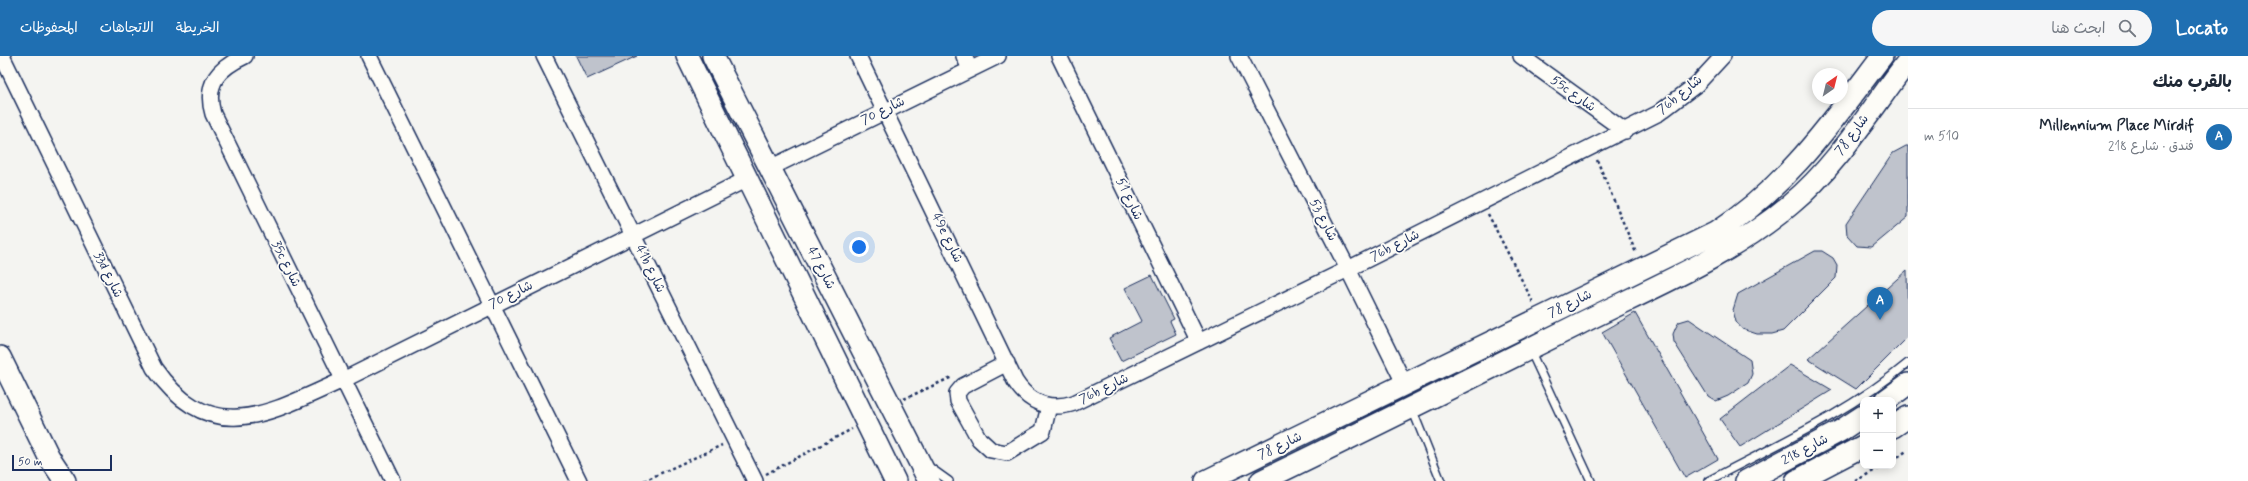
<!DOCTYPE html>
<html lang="ar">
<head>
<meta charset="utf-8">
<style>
	:root { --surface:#fff; --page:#f6f6f7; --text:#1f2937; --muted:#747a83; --line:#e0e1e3; --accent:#1f6fb2 }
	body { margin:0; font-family:Mynerve,"Playpen Sans Arabic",sans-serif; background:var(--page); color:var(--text); direction:rtl }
	.controls { position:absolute; right:12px; bottom:12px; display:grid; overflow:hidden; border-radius:8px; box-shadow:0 2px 10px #0003 }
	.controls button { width:36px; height:36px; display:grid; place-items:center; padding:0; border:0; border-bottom:1px solid var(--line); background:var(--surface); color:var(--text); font:20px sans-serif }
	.compass { position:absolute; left:1812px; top:12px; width:36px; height:36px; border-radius:50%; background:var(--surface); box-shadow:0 2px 10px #0003; rotate:35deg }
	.scale { position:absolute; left:12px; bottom:10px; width:100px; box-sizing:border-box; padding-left:4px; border:2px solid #1b2f5e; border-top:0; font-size:11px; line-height:14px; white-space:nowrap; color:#1b2f5e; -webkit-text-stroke:3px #fdfcf7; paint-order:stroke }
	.you { position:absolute; left:859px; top:191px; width:14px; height:14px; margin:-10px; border:3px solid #fff; border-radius:50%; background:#1a73e8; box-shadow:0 0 0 6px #1a73e833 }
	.badge { display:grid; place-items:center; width:26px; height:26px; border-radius:50%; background:var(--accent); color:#fff; font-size:13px; font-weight:700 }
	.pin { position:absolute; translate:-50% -33px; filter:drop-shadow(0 1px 2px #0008) }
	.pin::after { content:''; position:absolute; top:21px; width:14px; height:12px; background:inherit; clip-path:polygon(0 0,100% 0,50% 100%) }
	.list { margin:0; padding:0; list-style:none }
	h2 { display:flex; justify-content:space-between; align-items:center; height:52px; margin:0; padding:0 16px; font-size:17px }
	h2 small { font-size:13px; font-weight:400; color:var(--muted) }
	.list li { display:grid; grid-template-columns:26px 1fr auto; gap:12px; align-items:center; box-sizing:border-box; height:56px; padding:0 16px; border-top:1px solid var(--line) }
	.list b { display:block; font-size:15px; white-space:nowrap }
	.list p { margin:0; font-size:13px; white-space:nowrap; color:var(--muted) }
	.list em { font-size:13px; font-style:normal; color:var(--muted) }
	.icon { flex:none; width:22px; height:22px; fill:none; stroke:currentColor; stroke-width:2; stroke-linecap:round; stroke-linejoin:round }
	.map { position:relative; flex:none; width:1908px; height:425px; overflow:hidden; direction:ltr }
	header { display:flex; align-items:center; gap:24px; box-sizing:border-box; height:56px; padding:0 20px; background:var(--accent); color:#fff }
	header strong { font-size:19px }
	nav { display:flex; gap:22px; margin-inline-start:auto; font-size:14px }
	.search { width:280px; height:36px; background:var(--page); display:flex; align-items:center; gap:10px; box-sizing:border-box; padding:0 14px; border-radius:22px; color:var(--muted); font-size:15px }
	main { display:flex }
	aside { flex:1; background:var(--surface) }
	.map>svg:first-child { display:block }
</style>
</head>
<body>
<header>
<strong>Locato</strong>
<div class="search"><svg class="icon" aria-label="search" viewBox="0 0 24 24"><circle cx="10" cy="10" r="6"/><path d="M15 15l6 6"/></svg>ابحث هنا</div>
<nav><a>الخريطة</a><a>الاتجاهات</a><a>المحفوظات</a></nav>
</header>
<main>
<aside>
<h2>بالقرب منك<small></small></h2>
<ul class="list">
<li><span class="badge">A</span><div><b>Millennium Place Mirdif</b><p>فندق · شارع 218</p></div><em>510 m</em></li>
</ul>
</aside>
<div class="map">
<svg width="1908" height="425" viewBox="0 0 1908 425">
	<rect width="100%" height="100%" fill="#f4f4f1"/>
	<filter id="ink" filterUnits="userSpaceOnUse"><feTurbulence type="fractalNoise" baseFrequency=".025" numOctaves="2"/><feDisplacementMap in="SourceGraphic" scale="8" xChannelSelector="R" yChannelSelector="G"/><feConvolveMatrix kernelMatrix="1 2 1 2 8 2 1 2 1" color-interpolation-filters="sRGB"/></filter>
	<g filter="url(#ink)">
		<!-- building -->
		<path fill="#bfc3cc" stroke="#1b2f5e" d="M576 0H637L587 23Z
			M1906 90H1908V161L1872 191 1857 190 1847 179 1846 167 1893 97Z
			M1815 195H1822L1833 202 1837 209 1836 222 1783 275 1772 278H1757L1742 273 1736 266 1733 254 1738 238Z
			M1907 214 1908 281 1856 333 1808 303Z
			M1152 219 1174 263 1170 265 1176 278 1121 305 1109 282 1142 265 1125 232Z
			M1635 257 1718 403 1685 422 1602 276Z
			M1689 263 1750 304 1752 318 1748 327 1728 340 1716 345 1708 340 1674 286 1673 278 1676 271 1679 266Z
			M1790 309 1832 334 1740 391 1720 363Z"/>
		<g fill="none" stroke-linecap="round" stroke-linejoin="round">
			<!-- lane casing -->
			<g stroke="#1b2f5e" stroke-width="10">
				<path id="lane" d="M1530 294 1591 425
					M1412 353 1441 425
					M928 410 949 425
					M1708 425C1776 389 1848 357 1908 307"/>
			</g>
			<!-- street casing -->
			<g stroke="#1b2f5e" stroke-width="18">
				<path id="street" d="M2 0 154 312C211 394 271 356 343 324L747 123
					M245 0C219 12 204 27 213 58L393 425
					M369 0 579 425
					M544 0 755 425
					M858 0 1015 325C1029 347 1049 355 1074 347L1348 213 1659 57 1697 28 1723 0
					M964 0 970 13
					M1059 0 1199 286
					M1239 0 1348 213 1405 329
					M1521 0 1625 75
					M770 112 998 0
					M1007 307 963 330 957 337 958 345 979 383 991 394 1007 397 1043 375 1049 350"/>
			</g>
			<!-- secondary casing -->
			<g stroke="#1b2f5e" stroke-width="24">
				<path id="secondary" d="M687 0 895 425
					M713 0 929 425
					M0 301 49 401 65 425
					M1886 344 1908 328
					M1893 371 1908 361
					M1206 425 1715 177C1787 131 1831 67 1882 0
					M1261 425C1367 374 1473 321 1579 268 1651 232 1729 201 1791 148 1836 111 1872 52 1908 5
					M1746 425 1840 375 1863 360
					M1796 425 1863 390"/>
			</g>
			<!-- path -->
			<path stroke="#1b2f5e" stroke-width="2.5" stroke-dasharray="3 3" stroke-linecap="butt" d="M1597 104 1636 197
				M1488 158 1534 248
				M904 343 952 321
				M1893 404 1908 394
				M766 418 852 373
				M644 425 722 389
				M1855 425 1883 410"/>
			<!-- lane -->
			<use href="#lane" stroke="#fdfcf7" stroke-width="7"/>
			<!-- street -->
			<use href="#street" stroke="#fdfcf7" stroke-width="15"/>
			<!-- secondary -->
			<use href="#secondary" stroke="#fdfcf7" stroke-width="21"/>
		</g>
	</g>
	<g text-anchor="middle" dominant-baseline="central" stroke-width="3.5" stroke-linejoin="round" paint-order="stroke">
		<!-- street labels -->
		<g font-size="13" fill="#1b2f5e" stroke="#fdfcf7">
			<text transform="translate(1573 38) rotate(36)">55c شارع</text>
			<text transform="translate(1680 39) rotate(-39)">76b شارع</text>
			<text transform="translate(883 55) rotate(-26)">شارع 70</text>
			<text transform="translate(1852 79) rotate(-53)">شارع 78</text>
			<text transform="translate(1129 143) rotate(64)">شارع 51</text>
			<text transform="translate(1323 164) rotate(63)">شارع 53</text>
			<text transform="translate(947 182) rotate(64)">49e شارع</text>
			<text transform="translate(1395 190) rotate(-27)">76b شارع</text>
			<text transform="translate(286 208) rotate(64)">35c شارع</text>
			<text transform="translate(821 212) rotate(63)">شارع 47</text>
			<text transform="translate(650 213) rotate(64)">41b شارع</text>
			<text transform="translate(108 219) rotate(64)">33d شارع</text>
			<text transform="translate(511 239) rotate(-26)">شارع 70</text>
			<text transform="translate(1570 248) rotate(-26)">شارع 78</text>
			<text transform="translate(1104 333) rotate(-26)">76b شارع</text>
			<text transform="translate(1280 390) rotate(-25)">شارع 78</text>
			<text transform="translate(1805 394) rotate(-28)">شارع 218</text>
		</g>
	</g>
</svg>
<div class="controls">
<button>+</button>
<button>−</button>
</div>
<svg class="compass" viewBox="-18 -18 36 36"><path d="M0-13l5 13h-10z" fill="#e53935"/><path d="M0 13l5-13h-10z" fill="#747a83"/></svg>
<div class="scale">50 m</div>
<div class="you"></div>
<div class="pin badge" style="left:1880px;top:264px">A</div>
</div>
</main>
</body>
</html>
